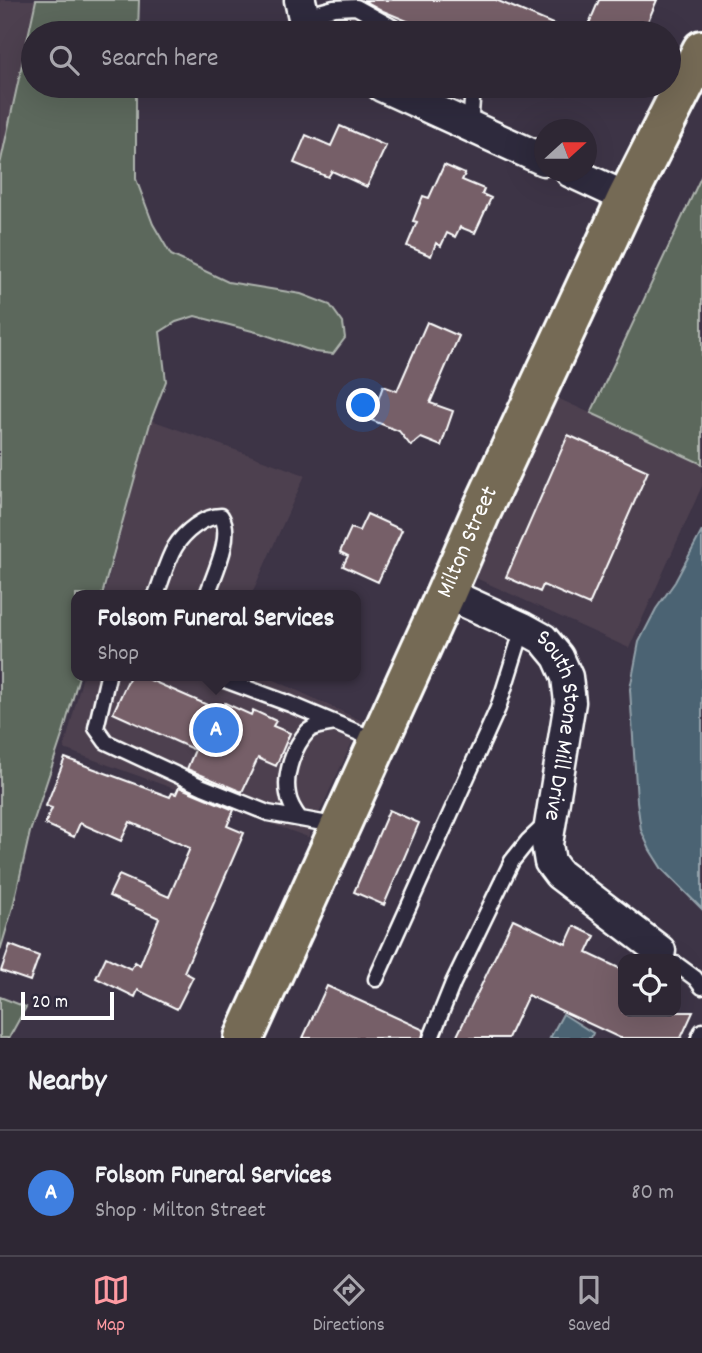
<!DOCTYPE html>
<html lang="en">
<head>
<meta charset="utf-8">
<style>
	:root { --surface:#2e2734; --page:#362f3c; --text:#f1f3f6; --muted:#a7a5ac; --line:#49444f; --accent:#ff9aa2 }
	body { margin:0; font-family:Dekko,sans-serif; background:var(--page); color:var(--text) }
	.controls { position:absolute; right:21px; bottom:21px; display:grid; overflow:hidden; border-radius:14px; box-shadow:0 7px 28px #0002 }
	.controls button { width:63px; height:63px; display:grid; place-items:center; padding:0; border:0; border-bottom:2px solid var(--line); background:var(--surface); color:var(--text); font:35px sans-serif }
	.compass { position:absolute; left:534px; top:119px; width:63px; height:63px; border-radius:50%; background:var(--surface); box-shadow:0 7px 28px #0002; rotate:69deg }
	.scale { position:absolute; left:21px; bottom:18px; width:93px; box-sizing:border-box; padding-left:7px; border:4px solid #fff; border-top:0; font-size:19px; line-height:24px; white-space:nowrap; color:#fff; -webkit-text-stroke:5px #2f2a3d; paint-order:stroke }
	.you { position:absolute; left:364px; top:406px; width:24px; height:24px; margin:-18px; border:5px solid #fff; border-radius:50%; background:#1a73e8; box-shadow:0 0 0 10px #1a73e833 }
	.badge { display:grid; place-items:center; width:46px; height:46px; border-radius:50%; background:var(--accent); color:#fff; font-size:23px; font-weight:700 }
	.pin { position:absolute; translate:-50% -50%; border:4px solid #fff; box-shadow:0 2px 7px #0006 }
	.popup { position:absolute; left:71px; top:590px; width:290px; height:91px; box-sizing:border-box; display:grid; place-content:center; border-radius:14px; background:var(--surface); filter:drop-shadow(0 2px 5px #0005); font-size:23px; white-space:nowrap; color:var(--muted) }
	.popup b { font-size:26px; color:var(--text) }
	.popup::after { content:''; position:absolute; left:50%; top:100%; margin-left:-14px; border:14px solid transparent; border-top-color:var(--surface) }
	.list { margin:0; padding:0; list-style:none }
	h2 { display:flex; justify-content:space-between; align-items:center; height:91px; margin:0; padding:0 28px; font-size:30px }
	h2 small { font-size:23px; font-weight:400; color:var(--muted) }
	.list li { display:grid; grid-template-columns:46px 1fr auto; gap:21px; align-items:center; box-sizing:border-box; height:126px; padding:0 28px; border-top:2px solid var(--line) }
	.list b { display:block; font-size:26px; white-space:nowrap }
	.list p { margin:0; font-size:23px; white-space:nowrap; color:var(--muted) }
	.list em { font-size:23px; font-style:normal; color:var(--muted) }
	.icon { flex:none; width:38px; height:38px; fill:none; stroke:currentColor; stroke-width:2; stroke-linecap:round; stroke-linejoin:round }
	.map { position:relative; flex:none; width:702px; height:1038px; overflow:hidden }
	.search { position:absolute; background:var(--surface); box-shadow:0 7px 28px #0002; left:21px; right:21px; top:21px; height:77px; display:flex; align-items:center; gap:18px; box-sizing:border-box; padding:0 24px; border-radius:38px; color:var(--muted); font-size:26px }
	.sheet { height:217px; background:var(--surface) }
	nav { display:flex; justify-content:space-around; align-items:center; box-sizing:border-box; height:98px; border-top:2px solid var(--line); background:var(--surface); font-size:19px; color:var(--muted) }
	nav a { display:grid; justify-items:center; gap:4px }
	nav .on { color:var(--accent) }
	.map>svg:first-child { display:block }
</style>
</head>
<body>
<div class="map">
<svg width="702" height="1038" viewBox="0 0 702 1038">
	<rect width="100%" height="100%" fill="#3d3446"/>
	<filter id="ink" filterUnits="userSpaceOnUse"><feTurbulence type="fractalNoise" baseFrequency=".0143" numOctaves="2"/><feDisplacementMap in="SourceGraphic" scale="14" xChannelSelector="R" yChannelSelector="G"/><feConvolveMatrix kernelMatrix="1 2 1 2 8 2 1 2 1" color-interpolation-filters="sRGB"/></filter>
	<g filter="url(#ink)">
		<!-- built -->
		<path fill="#4e4150" d="M0 0H36L0 167Z
			M326 0H483L469 33H342L330 18Z
			M557 398 702 464V486L629 648 476 578Z
			M151 420 305 475 251 595H104Z
			M83 676H266L362 721 308 837 64 749Z"/>
		<!-- green -->
		<path fill="#5c685c" stroke="#aeb4ae" stroke-width="2" d="M36 0H139L138 33H33V86H136V179L153 224 171 255 228 282 301 294 330 305 343 323 345 338 333 354 315 352 260 333 195 316 176 322 160 332 166 381 151 420 102 595H76V676H79L63 733 30 832 13 907 0 951V165Z
			M702 175V464L591 413Z
			M0 997 26 1007 9 1038H0Z"/>
		<!-- water -->
		<path fill="#4b6473" stroke="#93a2ab" stroke-width="2" d="M702 531V909L662 869 650 850 641 830 637 801 630 689 639 642 656 609 675 582Z
			M563 1014 593 1033 591 1038H550Z"/>
		<!-- building -->
		<path fill="#765e68" stroke="#fff" stroke-width="2" d="M363 0H496L574 33H436L383 11Z
			M599 0H657L643 33H585Z
			M340 126 386 146 367 187 332 171 328 177 294 163 306 135 331 146Z
			M444 165 465 174 462 180 484 189 482 194 491 198 475 233 460 227 455 237 447 233 441 246 436 243 431 256 407 246 417 222 413 221 423 196 429 198Z
			M427 322 459 336 430 403 453 411 441 446 421 438 411 446 399 431 371 420 383 386 397 391Z
			M568 435 648 471 589 605 543 585 540 592 506 577Z
			M367 514 402 530 378 582 343 566 348 556 340 552 351 528 359 531Z
			M130 676H141L221 711 225 703 251 715 253 710 276 721 273 726 290 733 276 766 258 758 242 792 187 769 195 750 113 713Z
			M65 758 170 797 172 793 176 794 179 787 234 810 227 826 244 833 184 972 193 977 177 1009 138 990 135 997 96 978 106 957 131 969 135 962 140 965 159 918 109 896 119 875 169 897 190 848 130 822 121 841 80 823 74 837 45 824 52 808 46 806Z
			M389 810 419 823 384 905 354 892Z
			M513 919 566 944 574 926 595 936 587 953 623 970V1012H693L681 1038H620L528 995 508 1038H456Z
			M10 945 39 956 30 981 1 971Z
			M327 986 424 1030 422 1038H303Z"/>
		<g fill="none" stroke-linecap="round" stroke-linejoin="round">
			<!-- service casing -->
			<g stroke="#fff" stroke-width="19">
				<path id="service" d="M304 16 334 8 356 7 403 33
					M470 126 473 88 472 86
					M156 595C162 580 167 560 175 547 184 532 204 516 221 516 234 536 214 574 207 595
					M108 676 96 728 106 742 203 787 268 813 339 826
					M214 676 290 704 378 741
					M300 819C294 811 289 803 288 794 284 774 294 746 308 731 315 725 326 725 335 723
					M676 964 695 978 702 987
					M376 979 498 708 523 628
					M431 1038 453 983 512 861 528 841 546 824
					M699 1038 702 1031"/>
			</g>
			<!-- minor casing -->
			<g stroke="#fff" stroke-width="35">
				<g id="minor">
					<path d="M300 0 305 22 311 33"/>
					<path d="M382 86 544 160"/>
					<path d="M571 172 627 198"/>
					<path id="s1" d="M446 593 523 628 543 639 558 657 567 677 570 702 547 844 550 862 559 874 660 951"/>
				</g>
			</g>
			<!-- primary casing -->
			<g stroke="#fff" stroke-width="44">
				<g id="primary">
					<path id="s2" d="M244 1038 446 593 481 512 627 198 702 50"/>
				</g>
			</g>
			<!-- service -->
			<use href="#service" stroke="#2f2a3d" stroke-width="14"/>
			<!-- minor -->
			<use href="#minor" stroke="#2f2a3d" stroke-width="30"/>
			<!-- primary -->
			<use href="#primary" stroke="#756a55" stroke-width="38"/>
		</g>
	</g>
	<g text-anchor="middle" dominant-baseline="central" stroke-width="5" stroke-linejoin="round" paint-order="stroke">
		<!-- street labels -->
		<g font-size="24" fill="#fff" stroke="#2f2a3d">
			<text stroke="none"><textPath href="#s2" startOffset="544">Milton Street</textPath></text>
			<text stroke="none"><textPath href="#s1" startOffset="200">South Stone Mill Drive</textPath></text>
		</g>
	</g>
</svg>
<div class="controls">
<button><svg class="icon" aria-label="locate" viewBox="0 0 24 24"><circle cx="12" cy="12" r="6"/><path d="M12 2v4M12 18v4M2 12h4M18 12h4"/></svg></button>
</div>
<svg class="compass" viewBox="-18 -18 36 36"><path d="M0-13l5 13h-10z" fill="#e53935"/><path d="M0 13l5-13h-10z" fill="#a7a5ac"/></svg>
<div class="scale">20 m</div>
<div class="you"></div>
<div class="pin badge" style="left:216px;top:730px;background:#3f7fe0">A</div>
<div class="popup"><b>Folsom Funeral Services</b>Shop</div>
<div class="search"><svg class="icon" aria-label="search" viewBox="0 0 24 24"><circle cx="10" cy="10" r="6"/><path d="M15 15l6 6"/></svg>Search here</div>
</div>
<section class="sheet">
<h2>Nearby<small></small></h2>
<ul class="list">
<li><span class="badge" style="background:#3f7fe0">A</span><div><b>Folsom Funeral Services</b><p>Shop · Milton Street</p></div><em>80 m</em></li>
</ul>
</section>
<nav>
<a class="on"><svg class="icon" aria-label="map" viewBox="0 0 24 24"><path d="M3 6l6-2 6 2 6-2v14l-6 2-6-2-6 2zM9 4v14M15 6v14"/></svg>Map</a>
<a><svg class="icon" aria-label="directions" viewBox="0 0 24 24"><path d="M12 3l9 9-9 9-9-9zM9 14v-3h6M13 9l2 2-2 2"/></svg>Directions</a>
<a><svg class="icon" aria-label="saved" viewBox="0 0 24 24"><path d="M7 4h10v16l-5-4-5 4z"/></svg>Saved</a>
</nav>
</body>
</html>
